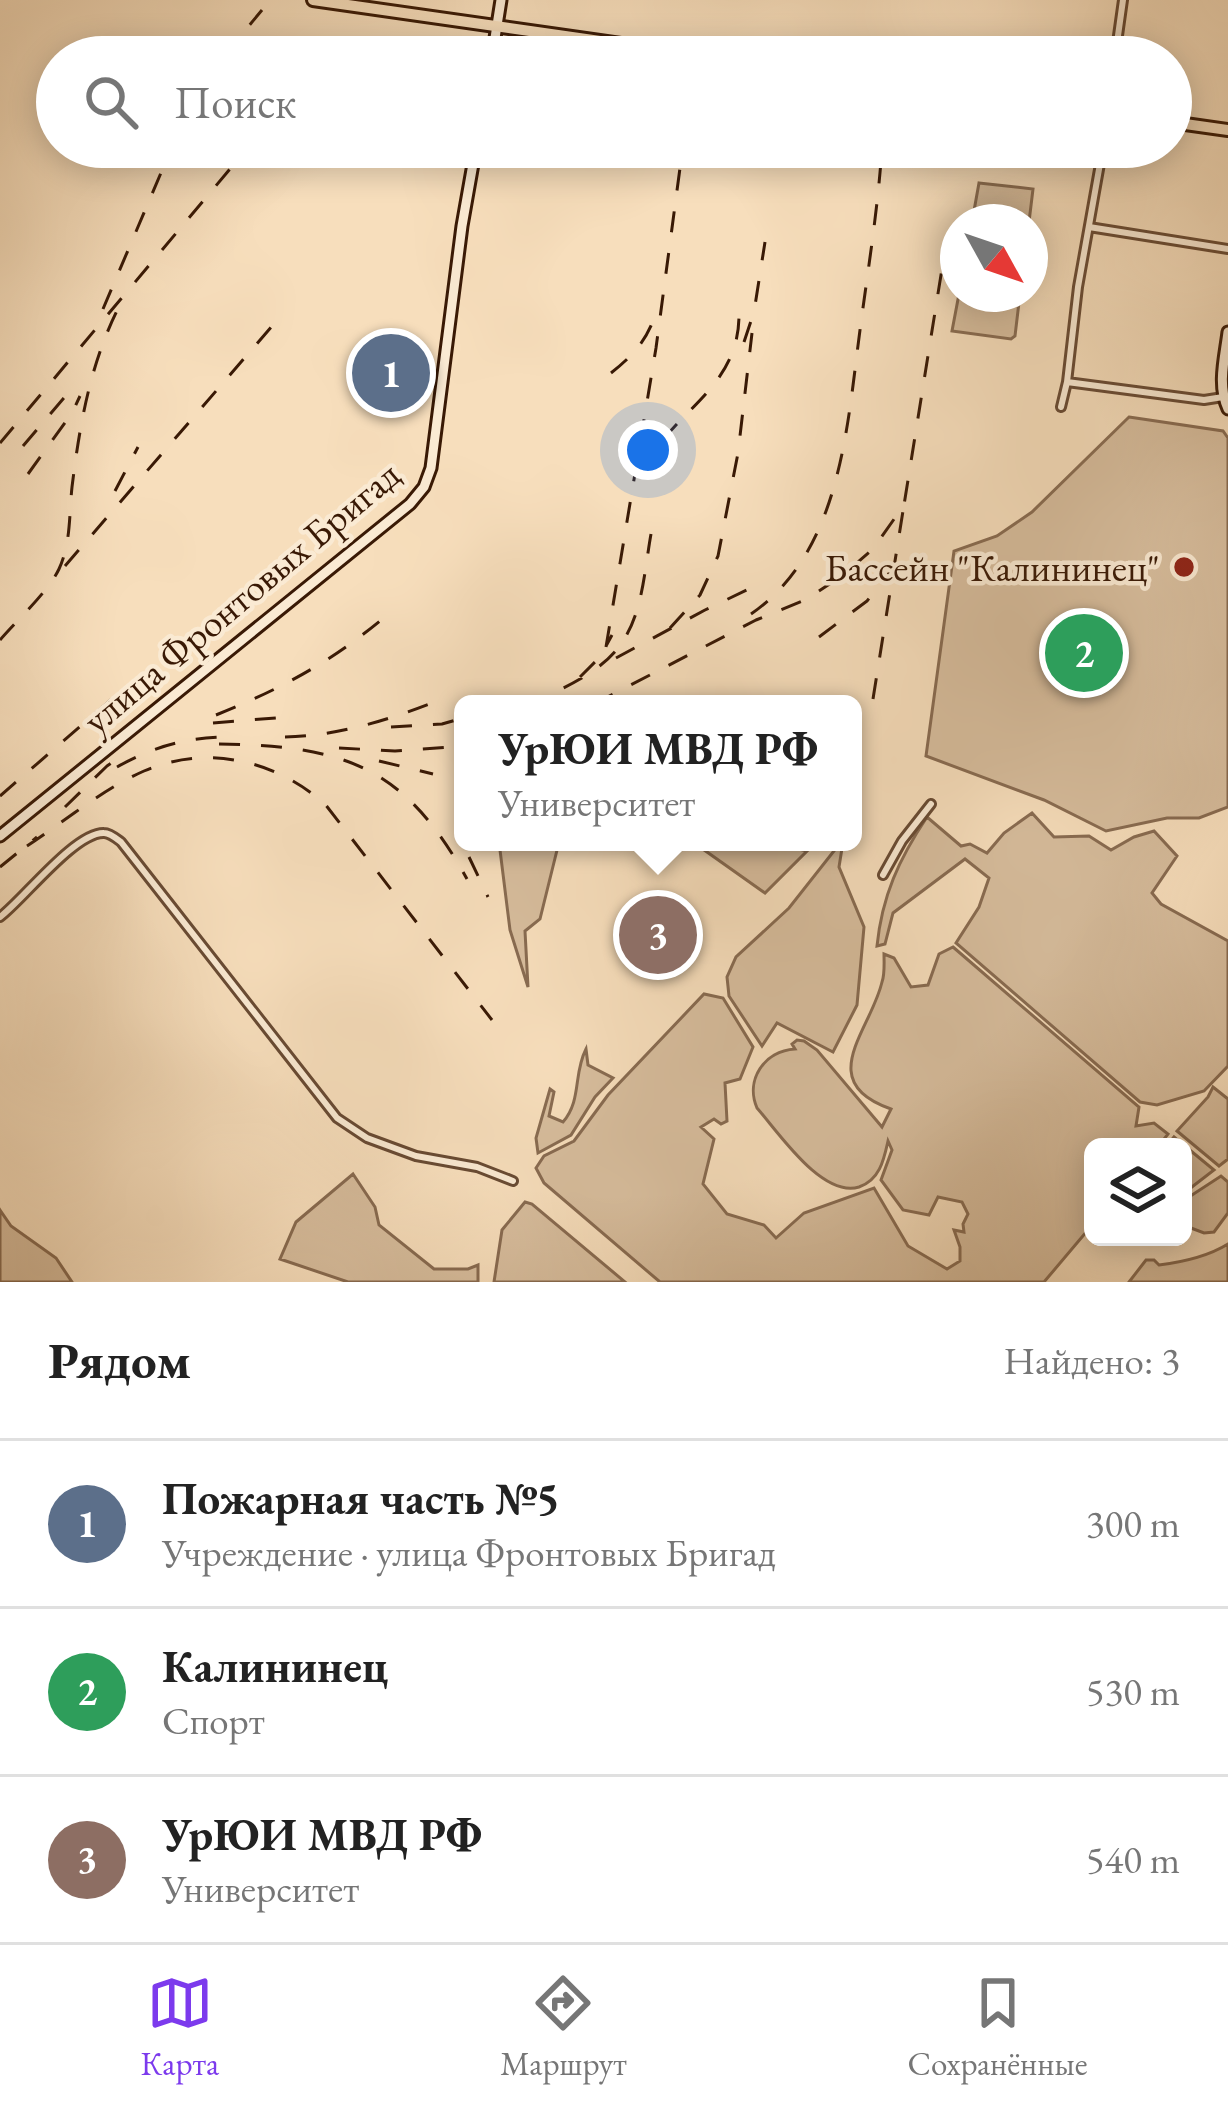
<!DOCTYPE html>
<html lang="ru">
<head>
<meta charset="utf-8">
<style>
	:root { --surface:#fff; --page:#f2f2f2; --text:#222; --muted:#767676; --line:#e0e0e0; --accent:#7c3aed }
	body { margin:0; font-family:"EB Garamond",serif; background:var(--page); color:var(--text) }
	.controls { position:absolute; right:36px; bottom:36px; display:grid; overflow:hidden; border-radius:18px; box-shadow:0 6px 30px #0003 }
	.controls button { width:108px; height:108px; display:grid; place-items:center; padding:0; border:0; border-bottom:3px solid var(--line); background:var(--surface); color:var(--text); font:60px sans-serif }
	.compass { position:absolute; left:940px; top:204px; width:108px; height:108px; border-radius:50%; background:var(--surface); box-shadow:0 6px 30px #0003; rotate:130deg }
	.you { position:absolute; left:648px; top:450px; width:42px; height:42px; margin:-30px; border:9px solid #fff; border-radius:50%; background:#1a73e8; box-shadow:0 0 0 18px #1a73e833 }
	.badge { display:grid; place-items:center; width:78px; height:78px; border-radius:50%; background:var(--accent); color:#fff; font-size:39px; font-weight:700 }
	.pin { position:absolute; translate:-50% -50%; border:6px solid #fff; box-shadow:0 3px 12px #0006 }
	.popup { position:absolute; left:454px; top:695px; width:408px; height:156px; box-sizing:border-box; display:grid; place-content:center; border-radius:18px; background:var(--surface); filter:drop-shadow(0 3px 9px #0005); font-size:39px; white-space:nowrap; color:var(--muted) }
	.popup b { font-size:45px; color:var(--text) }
	.popup::after { content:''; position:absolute; left:50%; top:100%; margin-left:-24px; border:24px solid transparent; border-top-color:var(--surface) }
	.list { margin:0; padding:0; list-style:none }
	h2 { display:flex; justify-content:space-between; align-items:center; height:156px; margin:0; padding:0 48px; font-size:51px }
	h2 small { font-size:39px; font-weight:400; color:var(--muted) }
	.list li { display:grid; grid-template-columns:78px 1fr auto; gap:36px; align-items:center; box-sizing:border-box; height:168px; padding:0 48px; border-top:3px solid var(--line) }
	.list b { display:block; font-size:45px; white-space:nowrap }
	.list p { margin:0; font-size:39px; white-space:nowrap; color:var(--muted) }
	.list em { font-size:39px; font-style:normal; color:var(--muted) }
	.icon { flex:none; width:66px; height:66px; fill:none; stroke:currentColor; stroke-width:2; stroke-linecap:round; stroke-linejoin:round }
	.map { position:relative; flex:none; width:1228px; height:1282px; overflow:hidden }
	.search { position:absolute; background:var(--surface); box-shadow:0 6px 30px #0003; left:36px; right:36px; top:36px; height:132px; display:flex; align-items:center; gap:30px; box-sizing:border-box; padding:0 42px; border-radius:66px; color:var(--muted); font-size:45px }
	.sheet { height:660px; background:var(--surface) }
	nav { display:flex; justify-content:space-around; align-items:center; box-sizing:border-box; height:168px; border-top:3px solid var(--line); background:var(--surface); font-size:33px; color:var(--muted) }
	nav a { display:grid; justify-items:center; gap:6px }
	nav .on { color:var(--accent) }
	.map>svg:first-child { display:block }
</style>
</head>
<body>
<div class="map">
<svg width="1228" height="1282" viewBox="0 0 1228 1282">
	<rect width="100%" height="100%" fill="#f7debc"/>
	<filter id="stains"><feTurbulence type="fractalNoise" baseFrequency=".00167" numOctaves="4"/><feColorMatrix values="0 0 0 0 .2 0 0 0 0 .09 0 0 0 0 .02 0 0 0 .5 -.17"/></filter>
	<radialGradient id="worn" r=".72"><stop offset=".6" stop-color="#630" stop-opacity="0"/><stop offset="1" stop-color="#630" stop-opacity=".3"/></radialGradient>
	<!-- green -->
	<path fill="#d7bd9d" stroke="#886b51" stroke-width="3" d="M979 183 1033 189 1029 222H972Z
		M959 294H1020L1015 336 1011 339 952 331Z
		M1129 417 1223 431 1228 438V807L1199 818H1167L1106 831 1044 800 926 756 954 551 997 536 1032 512Z
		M1032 813 1054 837 1089 836 1111 850 1134 837 1154 831 1177 856 1152 893 1161 904 1228 941V1066L1204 1091 1157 1105 1140 1102 956 943 979 907 989 878 965 859 893 913 885 944 877 946C882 896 899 859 927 817L961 846 970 844 987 853 1004 833Z
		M499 842H559L540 919 525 931 528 987 510 930Z
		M729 842H769L807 851 765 893 700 847Z
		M841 842H843L839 867 864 927 857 1005 833 1052 777 1023 762 1046 729 996 727 977 736 957 789 908Z
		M953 947 1139 1107 1136 1126 1154 1123 1168 1134 1158 1147H1093V1224L1044 1282H660L544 1183 536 1168 544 1156 574 1141 608 1095 704 994 723 998 753 1047 740 1079 725 1083 727 1121 721 1124 714 1119 701 1127 714 1139 703 1184 727 1214 764 1225 776 1238 804 1213 874 1188 908 1246 947 1269 960 1261V1247L954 1230 964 1232 963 1224 968 1214 962 1202 938 1197 929 1215 903 1210 881 1180 892 1150 888 1141C884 1159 880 1180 859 1187 822 1198 779 1133 757 1108 745 1080 764 1051 795 1049L792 1044 797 1040 804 1041 817 1050 882 1127 891 1109C813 1082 871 1030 882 982 885 974 884 963 884 954L894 958 911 987 928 985 939 954Z
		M586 1049 588 1065 613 1078 595 1097 571 1135 538 1153 536 1138 550 1089 554 1092 549 1116 563 1122C582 1100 573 1074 586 1049Z
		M1213 1087 1228 1099V1159L1219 1166 1177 1131 1208 1097Z
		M1174 1137 1214 1170 1188 1190 1189 1197 1221 1176 1228 1182V1213L1214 1232 1204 1233 1191 1228 1183 1233V1147H1166Z
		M353 1174 375 1207 379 1225 434 1269H468L478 1265V1282H348L280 1259 296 1222Z
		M525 1202 532 1204 625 1282H494L502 1230Z
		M0 1210 11 1226 56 1258 72 1282H0Z
		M1228 1244V1282H1129L1146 1260H1154L1159 1265C1183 1262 1207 1257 1228 1244Z"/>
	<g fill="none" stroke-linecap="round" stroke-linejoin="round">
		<!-- street casing -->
		<g stroke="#684a33" stroke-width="12">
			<path id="street" d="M1115 57 1123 0
				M1089 227 1228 249
				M1067 382 1204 400 1223 397
				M1061 407 1067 382 1078 287 1103 147
				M883 875 902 841 931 804
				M0 917C23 900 75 832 104 833 110 833 117 839 121 842L337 1118 367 1138 416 1156 477 1167 513 1181"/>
		</g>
		<!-- secondary casing -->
		<g stroke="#391905" stroke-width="15">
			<path id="secondary" d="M492 57 501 0
				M1228 332C1225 357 1217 385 1228 409
				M0 836 410 504 424 487 431 468 462 226 476 147"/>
		</g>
		<!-- primary casing -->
		<g stroke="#391905" stroke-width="16">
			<path id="primary" d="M313 0 712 57
				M1171 122 1228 130"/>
		</g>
		<!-- street -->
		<use href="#street" stroke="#faead3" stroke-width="6"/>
		<!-- secondary -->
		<use href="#secondary" stroke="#faead3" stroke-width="9"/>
		<!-- primary -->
		<use href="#primary" stroke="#f7debc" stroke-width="10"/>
		<!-- rail -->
		<path stroke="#391905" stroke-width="3" stroke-dasharray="21 21" stroke-linecap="butt" d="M223 57 262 10
			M103 309 172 147
			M744 342 754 312 765 242
			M611 373C630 358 644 344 653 321
			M0 443 230 169
			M23 446 69 392
			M28 474 72 413 80 396
			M642 476C665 413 739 393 739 315
			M115 491 138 447
			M65 566 273 325
			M751 614C841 552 847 427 860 330 868 269 878 209 882 147
			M670 628 700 595 718 556 738 453 752 333
			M819 637 867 601 891 571
			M0 640C18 619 48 592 59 569 71 543 69 515 72 487 80 422 91 359 122 301
			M606 647 656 348 680 168
			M616 658 705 610 753 587
			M580 677 600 657 612 635
			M873 699 903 511
			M525 704C560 691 607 671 626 636 643 607 645 567 651 534
			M594 704 756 620 807 599 843 575 873 549 904 505 945 250
			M216 715C283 688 331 662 386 616
			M213 723 287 717
			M391 727 442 724 463 718
			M285 737C339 736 392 719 442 699
			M219 744C344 746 404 765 467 879
			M339 748 395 751 463 746
			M379 761 433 774
			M117 767C156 745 192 736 237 737
			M0 796 113 698
			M65 807 107 766 128 752
			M27 846C65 821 103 789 144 771 207 744 275 760 325 804L492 1020
			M469 857 488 897
			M0 867 37 837"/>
	</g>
	<!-- markers -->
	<circle fill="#8f2418" stroke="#faead3" stroke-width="4.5" cx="1184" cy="567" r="12"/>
	<g text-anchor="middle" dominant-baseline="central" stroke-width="9" stroke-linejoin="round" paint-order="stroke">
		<!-- poi labels -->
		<g font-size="39" fill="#391905" stroke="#faead3" text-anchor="end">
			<text x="1160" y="567">Бассейн "Калининец"</text>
		</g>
		<!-- street labels -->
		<g font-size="39" fill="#391905" stroke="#faead3">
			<text transform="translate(241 597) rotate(-40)">улица Фронтовых Бригад</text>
		</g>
	</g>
	<rect width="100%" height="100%" filter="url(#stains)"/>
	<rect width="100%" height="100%" fill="url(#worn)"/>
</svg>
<div class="controls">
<button><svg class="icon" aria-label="layers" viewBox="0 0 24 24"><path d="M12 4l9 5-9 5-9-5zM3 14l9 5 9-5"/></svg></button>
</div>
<svg class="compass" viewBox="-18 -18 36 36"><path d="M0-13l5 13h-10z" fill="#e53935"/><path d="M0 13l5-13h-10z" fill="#767676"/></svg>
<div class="you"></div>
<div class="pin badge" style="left:391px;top:373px;background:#5c6f8a">1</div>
<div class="pin badge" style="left:1084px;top:653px;background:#2e9e5b">2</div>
<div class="pin badge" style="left:658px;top:935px;background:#8d6e63">3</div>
<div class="popup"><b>УрЮИ МВД РФ</b>Университет</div>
<div class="search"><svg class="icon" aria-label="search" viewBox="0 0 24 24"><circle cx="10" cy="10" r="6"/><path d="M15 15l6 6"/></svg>Поиск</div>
</div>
<section class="sheet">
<h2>Рядом<small>Найдено: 3</small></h2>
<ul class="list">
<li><span class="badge" style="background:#5c6f8a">1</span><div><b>Пожарная часть №5</b><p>Учреждение · улица Фронтовых Бригад</p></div><em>300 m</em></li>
<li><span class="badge" style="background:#2e9e5b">2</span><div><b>Калининец</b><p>Спорт</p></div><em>530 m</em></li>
<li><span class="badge" style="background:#8d6e63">3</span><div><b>УрЮИ МВД РФ</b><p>Университет</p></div><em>540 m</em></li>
</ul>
</section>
<nav>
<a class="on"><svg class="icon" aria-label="map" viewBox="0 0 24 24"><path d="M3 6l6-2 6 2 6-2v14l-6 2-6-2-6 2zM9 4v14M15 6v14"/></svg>Карта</a>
<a><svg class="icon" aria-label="directions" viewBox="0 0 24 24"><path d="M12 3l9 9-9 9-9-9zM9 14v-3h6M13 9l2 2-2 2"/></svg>Маршрут</a>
<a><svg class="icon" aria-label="saved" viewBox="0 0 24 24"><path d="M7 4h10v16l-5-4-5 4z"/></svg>Сохранённые</a>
</nav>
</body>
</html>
